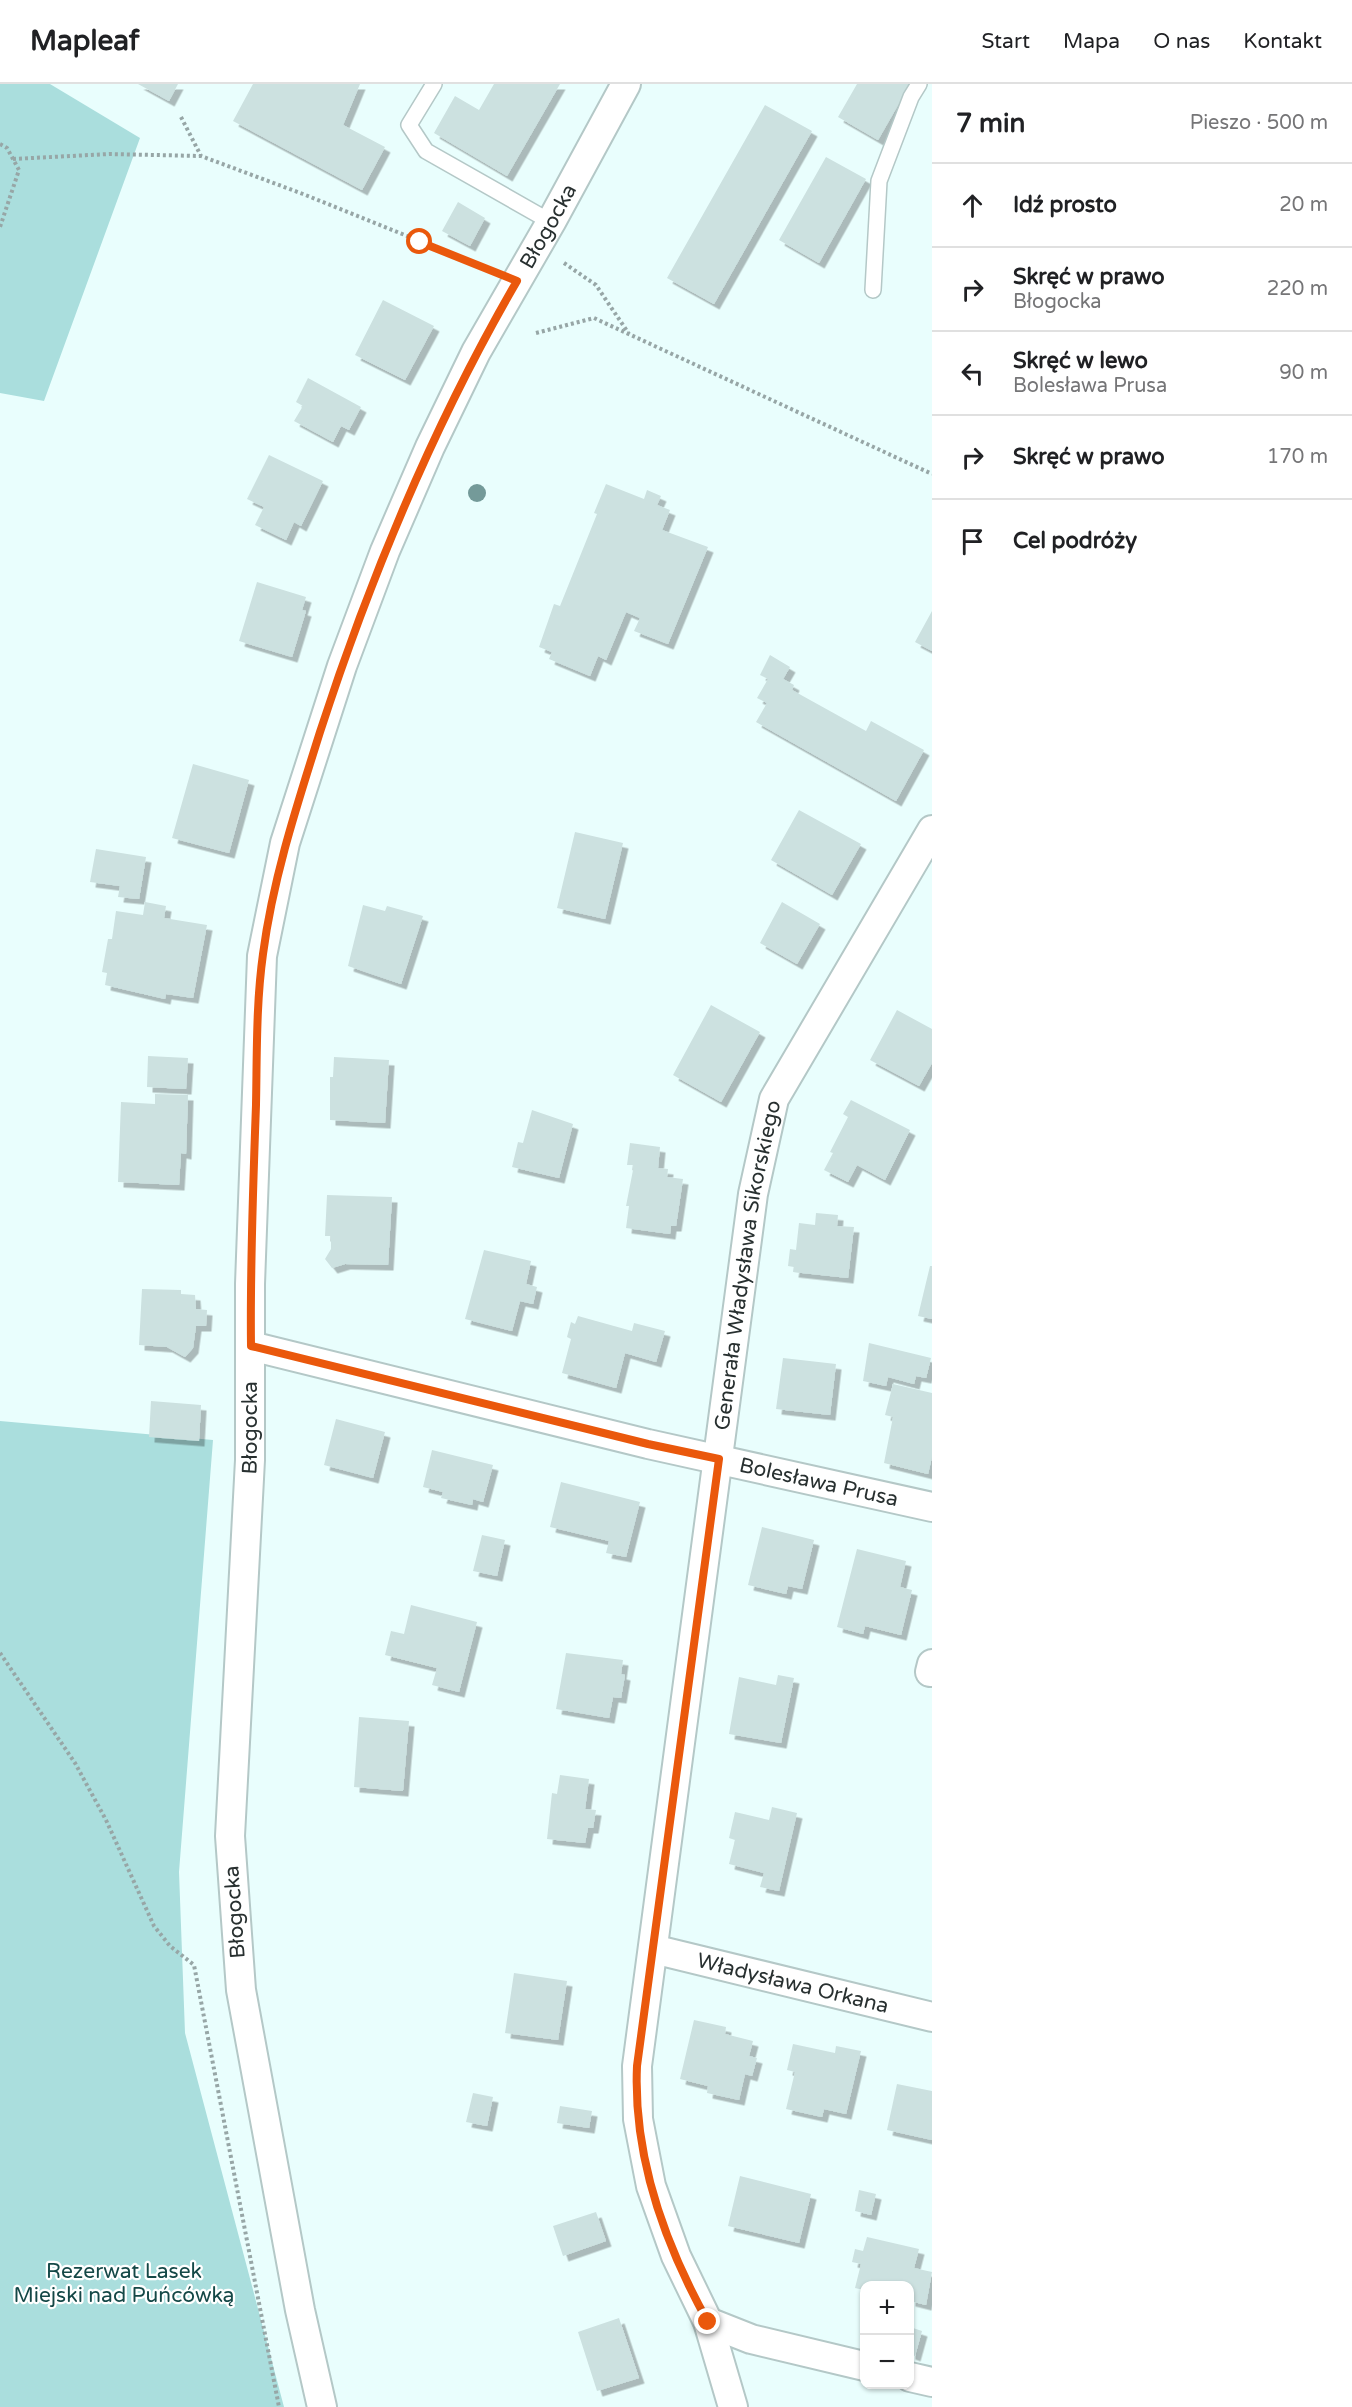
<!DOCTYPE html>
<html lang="pl">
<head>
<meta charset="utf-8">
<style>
	:root { --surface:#fff; --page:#f6f6f6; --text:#202124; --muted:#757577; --line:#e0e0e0 }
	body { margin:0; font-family:"Varela Round",sans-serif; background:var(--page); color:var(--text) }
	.controls { position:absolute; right:18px; bottom:18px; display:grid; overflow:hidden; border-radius:12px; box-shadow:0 2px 4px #0004 }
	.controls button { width:54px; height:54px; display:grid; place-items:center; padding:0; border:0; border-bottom:2px solid var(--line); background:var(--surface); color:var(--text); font:30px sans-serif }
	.stop { position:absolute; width:18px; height:18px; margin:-14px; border:4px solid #ea580c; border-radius:50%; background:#fff }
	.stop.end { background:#ea580c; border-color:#fff; box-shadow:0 2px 6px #0008 }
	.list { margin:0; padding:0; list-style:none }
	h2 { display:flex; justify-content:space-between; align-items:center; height:78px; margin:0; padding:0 24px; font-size:26px }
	h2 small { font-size:20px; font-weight:400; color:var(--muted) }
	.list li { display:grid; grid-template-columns:39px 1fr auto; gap:18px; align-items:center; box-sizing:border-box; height:84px; padding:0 24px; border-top:2px solid var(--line) }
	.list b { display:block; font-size:22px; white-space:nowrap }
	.list p { margin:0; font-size:20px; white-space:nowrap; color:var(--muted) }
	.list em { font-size:20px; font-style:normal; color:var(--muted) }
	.icon { flex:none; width:33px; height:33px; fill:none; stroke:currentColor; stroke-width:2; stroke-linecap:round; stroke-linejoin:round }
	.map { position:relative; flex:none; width:932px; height:2323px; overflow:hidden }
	header { display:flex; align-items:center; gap:36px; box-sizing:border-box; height:84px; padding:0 30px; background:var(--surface); border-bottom:2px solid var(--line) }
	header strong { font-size:28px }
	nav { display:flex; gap:33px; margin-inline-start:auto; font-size:21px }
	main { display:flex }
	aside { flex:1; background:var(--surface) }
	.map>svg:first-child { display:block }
</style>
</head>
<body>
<header>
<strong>Mapleaf</strong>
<nav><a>Start</a><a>Mapa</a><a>O nas</a><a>Kontakt</a></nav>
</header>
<main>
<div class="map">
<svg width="932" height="2323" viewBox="0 0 932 2323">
	<defs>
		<filter id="shadow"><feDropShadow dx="5.5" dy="5.5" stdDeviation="0" flood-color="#0004"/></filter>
	</defs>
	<rect width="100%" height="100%" fill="#e9fefd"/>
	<!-- green -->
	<path fill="#aadedd" d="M0 0H50L140 54 44 317 0 309Z
		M0 1337 213 1356 179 1788 185 1949 284 2323H0Z"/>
	<!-- building -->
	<path fill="#cce1e0" filter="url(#shadow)" d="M138 0H178L169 17Z
		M253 0H360L343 41 385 63 362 106 233 37Z
		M494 0H560L507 92 434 49 455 12 479 26Z
		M857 0H910L878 56 838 33Z
		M765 21 812 47 714 220 667 194Z
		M826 73 866 95 819 179 779 156Z
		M458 118 485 134 470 162 442 147Z
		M383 216 434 242 405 296 355 271Z
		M308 294 361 323 349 346 341 342 333 358 294 337 303 322 296 318Z
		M269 371 323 397 301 442 294 438 286 456 255 441 264 423 247 415Z
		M606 400 644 415 647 406 661 412 657 421 670 426 662 446 708 463 668 560 634 547 640 534 626 528 606 576 598 572 590 592 549 575 552 568 539 563 554 520 560 522 597 430 594 429Z
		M257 498 306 513 302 526 306 527 292 573 239 557Z
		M932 527V567L915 558Z
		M770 571 790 583 783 595 794 601 792 606 866 647 871 637 924 666 896 717 756 638 767 619 757 614 768 595 760 591Z
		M193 680 249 696 229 769 172 754Z
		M799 726 861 760 832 811 771 776Z
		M575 748 623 759 605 835 557 824Z
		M96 765 146 773 139 815 118 813 120 802 90 798Z
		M145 818 166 822 164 834 207 841 193 914 166 910 165 915 105 901 107 889 102 888 108 855H112L116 827 143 831Z
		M782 818 820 840 797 880 760 859Z
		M363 821 385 827 387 822 423 832 401 900 348 882Z
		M711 921 760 948 721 1018 673 991Z
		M897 926 932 945V979L919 1002 870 976Z
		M148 972 188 974 186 1005 147 1003Z
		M334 973 389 976 385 1039 330 1036V993H333Z
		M155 1010 188 1011 186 1070 181 1069 179 1101 118 1098 121 1018 155 1020Z
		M851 1016 910 1046 885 1096 857 1081 848 1098 824 1086 833 1069 830 1068 848 1033 843 1030Z
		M532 1026 573 1040 559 1094 512 1083 518 1058 523 1059Z
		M630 1059 660 1063 658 1084 668 1085 667 1093 683 1095 676 1142H671L670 1150 626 1144 629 1122H626L634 1081H627Z
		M327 1111 392 1113 388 1181 345 1180 332 1184 325 1175 331 1165V1152H325Z
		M816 1129 838 1131 837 1142 854 1143 848 1194 793 1188 794 1183 788 1182 790 1165 796 1166 799 1139 815 1141Z
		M484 1166 531 1177 526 1200 537 1203 533 1220 520 1217 512 1247 465 1235Z
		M930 1182H932V1235L918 1232Z
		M142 1205 181 1206V1210L195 1211 196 1225 207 1226 206 1242H196L193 1264 185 1273 167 1263 139 1261Z
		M578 1232 632 1247 634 1239 665 1247 656 1278 625 1269 616 1304 562 1289 571 1255 567 1253 571 1238 575 1240Z
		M869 1259 931 1274 926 1294 916 1292 914 1300 888 1293 886 1302 863 1297Z
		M783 1274 836 1280 830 1331 776 1325Z
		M893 1300 932 1309V1373L928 1390 884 1379 893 1333 885 1331Z
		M151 1317 201 1321 199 1357 149 1353Z
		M336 1335 385 1348 373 1394 324 1381Z
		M432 1366 493 1381 483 1418 473 1415 472 1421 441 1414 443 1408 423 1403Z
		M561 1398 640 1418 626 1473 606 1469 609 1457 550 1443Z
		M762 1443 814 1456 802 1505 788 1502 786 1510 748 1501Z
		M482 1451 505 1456 497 1492 473 1487Z
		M857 1465 906 1477 900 1503 912 1506 901 1551 865 1542 863 1550 837 1543Z
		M411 1521 477 1538 459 1608 432 1601 437 1584 385 1571 391 1547 404 1550Z
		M566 1569 623 1576 621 1590 625 1591 621 1614 613 1613 609 1634 556 1625Z
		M778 1591 794 1594 781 1659 729 1650 739 1593 776 1601Z
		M359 1633 409 1637 403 1707 354 1703Z
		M560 1691 589 1695 585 1725 596 1726 593 1744H588L585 1759 547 1755 552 1709 557 1710Z
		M772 1723 797 1729 779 1807 760 1803 764 1789 729 1780 735 1756 729 1754 735 1728 769 1736Z
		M514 1889 567 1897 558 1956 505 1949Z
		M694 1936 726 1943 725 1950 753 1957 749 1972 757 1974 752 1992 745 1990 739 2016 707 2009 708 2002 680 1995Z
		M793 1960 835 1969 836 1962 861 1967 846 2030 824 2025 822 2033 786 2025 795 1988 787 1986Z
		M897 2000 932 2007V2056L887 2046Z
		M473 2009 493 2013 487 2042 466 2038Z
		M560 2022 592 2027 589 2044 557 2039Z
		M740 2092 811 2110 799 2159 728 2142Z
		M859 2106 876 2110 871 2131 855 2127Z
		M596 2128 606 2157 563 2172 553 2142Z
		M867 2153 919 2165 914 2184 932 2188 926 2221 910 2217V2202H864V2206L855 2204 861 2180 852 2178 855 2165 863 2167Z
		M619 2234 639 2294 597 2307 578 2248Z
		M910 2243 922 2247 915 2272 910 2270Z"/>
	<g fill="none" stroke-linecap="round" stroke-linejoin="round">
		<!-- lane casing -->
		<g stroke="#b4c8c7" stroke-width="18">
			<path id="lane" d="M434 0 409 41 426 67 551 138
				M873 206 879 97 911 13 919 0"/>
		</g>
		<!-- street casing -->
		<g stroke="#b4c8c7" stroke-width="32">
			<g id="street">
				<path id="s1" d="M251 1262 648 1360 932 1423"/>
				<path d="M930 1588 932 1580"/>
				<path id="s2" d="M653 1865 932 1933"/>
				<path d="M708 2238 751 2255 864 2282"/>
				<path d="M910 2293 932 2298"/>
				<path id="s3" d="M322 2323 300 2226 241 1906 230 1752 250 1376V1200L262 872 285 759 342 582 385 467 430 363 476 268 551 138 626 0"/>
				<path id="s4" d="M733 2323 708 2238 676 2172 651 2102 638 2035 637 1982 753 1110 774 1015 932 746"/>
			</g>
		</g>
		<!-- path -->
		<path stroke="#97a6a6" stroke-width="4" stroke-dasharray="3 3" stroke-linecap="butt" d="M181 33 201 72 303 110 489 185
			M0 60 7 64 19 86 0 143
			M13 75 109 70 201 72
			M564 179 596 201 629 250
			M536 249 594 234 932 390
			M0 1569 75 1679 106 1736 154 1842 170 1862 194 1881 279 2323"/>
		<!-- lane -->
		<use href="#lane" stroke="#fff" stroke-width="15"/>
		<!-- street -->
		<use href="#street" stroke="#fff" stroke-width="28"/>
	</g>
	<!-- trees -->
	<circle fill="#749a99" cx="477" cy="409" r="9"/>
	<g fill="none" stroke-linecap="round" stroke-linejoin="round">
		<!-- route -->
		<path stroke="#ea580c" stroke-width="8" d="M420 158 517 197C434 340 371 491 320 648 297 721 273 794 263 870 256 920 257 971 256 1021 253 1101 250 1182 251 1262L648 1360 719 1375 637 1982C633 2072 665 2161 708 2238"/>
	</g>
	<g text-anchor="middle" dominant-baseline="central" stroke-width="4.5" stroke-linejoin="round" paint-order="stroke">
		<!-- street labels -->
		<g font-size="21" fill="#283030" stroke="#fff">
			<text stroke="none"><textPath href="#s3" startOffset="2248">Błogocka</textPath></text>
			<text stroke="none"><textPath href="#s4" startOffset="1166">Generała Władysława Sikorskiego</textPath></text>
			<text stroke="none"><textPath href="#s3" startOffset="988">Błogocka</textPath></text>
			<text stroke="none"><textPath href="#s1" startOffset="584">Bolesława Prusa</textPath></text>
			<text transform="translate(235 1828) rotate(-94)">Błogocka</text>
			<text stroke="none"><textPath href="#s2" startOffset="144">Władysława Orkana</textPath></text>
		</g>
		<!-- park labels -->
		<g font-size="21" fill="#144847" stroke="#fff">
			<text x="124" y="2187">Rezerwat Lasek<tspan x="124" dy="24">Miejski nad Puńcówką</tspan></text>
		</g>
	</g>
</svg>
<div class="controls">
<button>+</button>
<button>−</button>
</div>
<div class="stop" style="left:420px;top:158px"></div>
<div class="stop end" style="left:708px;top:2238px"></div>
</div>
<aside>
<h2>7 min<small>Pieszo · 500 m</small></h2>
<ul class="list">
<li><svg class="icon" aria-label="ahead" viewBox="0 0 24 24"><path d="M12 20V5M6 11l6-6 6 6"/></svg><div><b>Idź prosto</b></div><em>20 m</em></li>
<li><svg class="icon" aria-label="right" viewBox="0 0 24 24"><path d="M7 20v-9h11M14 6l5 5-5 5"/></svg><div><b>Skręć w prawo</b><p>Błogocka</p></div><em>220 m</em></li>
<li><svg class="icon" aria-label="left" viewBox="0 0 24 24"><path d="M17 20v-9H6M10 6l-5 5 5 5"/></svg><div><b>Skręć w lewo</b><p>Bolesława Prusa</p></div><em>90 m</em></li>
<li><svg class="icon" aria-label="right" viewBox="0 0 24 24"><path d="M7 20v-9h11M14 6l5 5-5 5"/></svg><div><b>Skręć w prawo</b></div><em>170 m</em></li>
<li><svg class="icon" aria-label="arrive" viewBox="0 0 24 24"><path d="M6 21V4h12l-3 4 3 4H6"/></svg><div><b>Cel podróży</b></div></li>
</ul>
</aside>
</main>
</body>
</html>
